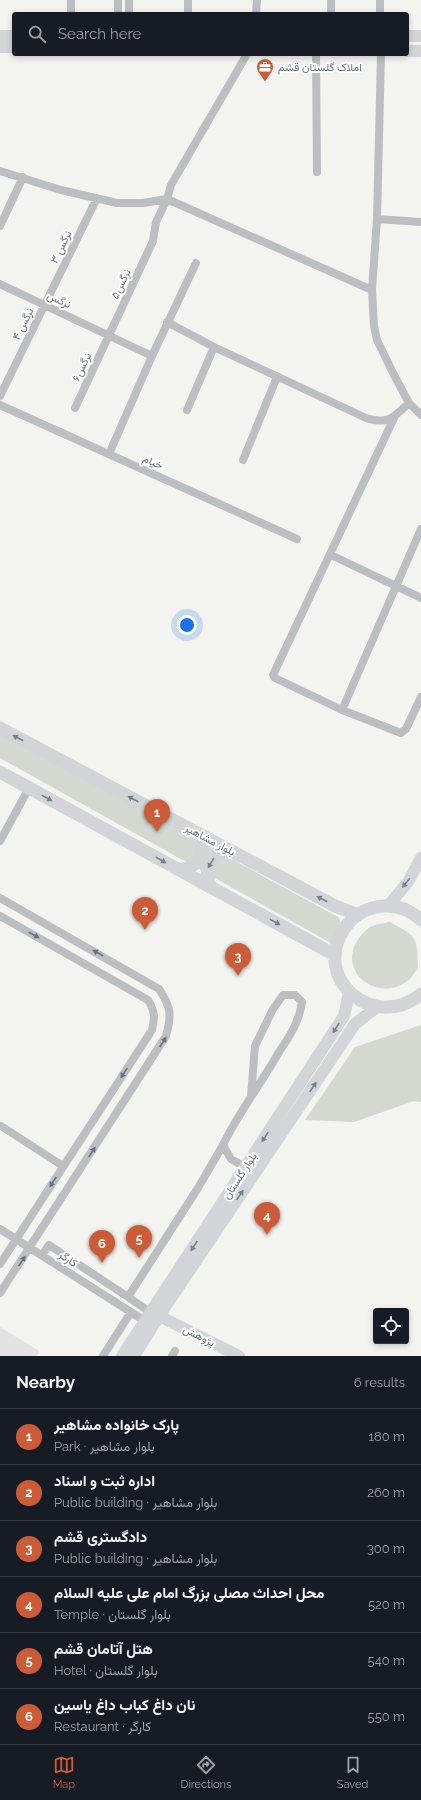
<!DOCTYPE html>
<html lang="en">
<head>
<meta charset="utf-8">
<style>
	:root { --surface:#171b24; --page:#20242c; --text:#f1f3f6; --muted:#9ea1a6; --line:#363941; --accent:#cc5c38 }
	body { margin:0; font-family:Raleway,Vazirmatn,sans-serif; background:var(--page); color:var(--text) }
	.controls { position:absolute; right:12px; bottom:12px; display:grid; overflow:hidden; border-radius:4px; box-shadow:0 2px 6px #0003 }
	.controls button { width:36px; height:36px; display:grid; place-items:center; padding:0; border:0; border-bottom:1px solid var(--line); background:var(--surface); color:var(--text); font:20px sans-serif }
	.you { position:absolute; left:187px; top:625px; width:14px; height:14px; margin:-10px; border:3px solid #fff; border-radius:50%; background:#1a73e8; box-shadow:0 0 0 6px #1a73e833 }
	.badge { display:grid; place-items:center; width:26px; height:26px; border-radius:50%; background:var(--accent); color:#fff; font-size:13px; font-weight:700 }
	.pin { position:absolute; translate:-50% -33px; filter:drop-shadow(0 1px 2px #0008) }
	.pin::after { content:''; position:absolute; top:21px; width:14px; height:12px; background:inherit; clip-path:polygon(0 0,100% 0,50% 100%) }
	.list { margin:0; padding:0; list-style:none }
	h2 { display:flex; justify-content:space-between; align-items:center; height:52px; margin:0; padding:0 16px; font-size:17px }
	h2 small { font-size:13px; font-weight:400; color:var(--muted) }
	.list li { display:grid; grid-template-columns:26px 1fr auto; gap:12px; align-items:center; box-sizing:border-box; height:56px; padding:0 16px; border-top:1px solid var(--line) }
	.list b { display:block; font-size:15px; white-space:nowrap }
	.list p { margin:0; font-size:13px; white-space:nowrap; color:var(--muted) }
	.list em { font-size:13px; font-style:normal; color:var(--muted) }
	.icon { flex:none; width:22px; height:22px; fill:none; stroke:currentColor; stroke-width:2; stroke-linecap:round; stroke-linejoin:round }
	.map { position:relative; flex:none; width:421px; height:1356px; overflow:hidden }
	.search { position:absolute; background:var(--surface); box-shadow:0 2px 6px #0003; left:12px; right:12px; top:12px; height:44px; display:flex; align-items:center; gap:10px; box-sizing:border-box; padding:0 14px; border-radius:4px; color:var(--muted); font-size:15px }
	.sheet { height:388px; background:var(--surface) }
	nav { display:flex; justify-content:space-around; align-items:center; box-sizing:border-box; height:56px; border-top:1px solid var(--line); background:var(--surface); font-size:11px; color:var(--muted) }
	nav a { display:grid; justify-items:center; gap:2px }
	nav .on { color:var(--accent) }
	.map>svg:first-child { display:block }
</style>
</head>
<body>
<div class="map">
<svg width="421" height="1356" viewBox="0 0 421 1356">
	<rect width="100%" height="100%" fill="#f3f3f0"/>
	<!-- built -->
	<path fill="#e1e2e1" d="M0 1327 39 1351 37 1356H0Z"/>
	<!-- green -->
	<path fill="#d3d8d0" d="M0 733 338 917 341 924 331 943 0 758Z
		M390 922C417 937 417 936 418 968 415 971 412 977 409 980 378 1004 338 973 357 941 361 935 365 930 372 926 377 924 385 923 390 922Z
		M421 1025V1102L414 1101 354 1122 305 1120 355 1047Z"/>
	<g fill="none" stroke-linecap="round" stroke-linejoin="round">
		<!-- street -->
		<path stroke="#bbbfc1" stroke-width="8" d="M71 14V0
			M118 14V0
			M129 14V0
			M188 14V0
			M256 14 257 0
			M331 14V0
			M380 14V0
			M316 54 317 172
			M381 54 377 219 372 290 374 326 377 340 394 375 409 403 421 415
			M0 171 61 190 117 203H143L167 199 372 290
			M377 219 421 222
			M0 226 23 177
			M0 284 152 356
			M167 322 214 347 366 418C388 425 393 418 409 403
			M0 396 97 198
			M0 405 297 539
			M75 408 153 241 156 222 167 199 171 185 247 54
			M187 410 214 347
			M395 416 273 675 275 678 342 710 401 733 406 729 421 697
			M109 454 152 356 196 263
			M243 460 277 377
			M331 555 421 598
			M342 710 421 529
			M0 841 29 788
			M0 898 159 989C171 1007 172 1015 166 1036L0 1293
			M0 916 148 1000C155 1011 155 1018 152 1030L0 1264
			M1 1126 63 1166
			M245 1167 231 1159 223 1145C239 1112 261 1084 279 1052 290 1036 299 1022 302 1002L295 995H283L273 1009 255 1046 251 1096
			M0 1229 145 1321
			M42 1255 49 1245 128 1297
			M150 1312 128 1297 198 1188 223 1145
			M103 1356 131 1312
			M172 1356 175 1351"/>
		<!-- secondary -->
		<path stroke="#d1d5d8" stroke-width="12" d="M0 36H14
			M407 36H421
			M0 47H14
			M407 51H421
			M388 906 408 882 421 858
			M159 1316 239 1356
			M122 1356 344 1016 349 992
			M134 1356 159 1316 355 1024 377 1007"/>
		<!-- primary -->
		<path stroke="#d1d5d8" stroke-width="13" d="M0 728 335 906 358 915
			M0 772 335 955
			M177 869C197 871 210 850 198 833
			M212 888C200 871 213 849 234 852
			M421 920C408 908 392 904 376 907 362 910 351 918 344 929 311 980 375 1032 421 994"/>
	</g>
	<!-- one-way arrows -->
	<defs><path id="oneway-solid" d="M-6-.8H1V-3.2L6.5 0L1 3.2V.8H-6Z"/></defs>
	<g fill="#76828b">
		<use href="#oneway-solid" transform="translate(18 738) rotate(-152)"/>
		<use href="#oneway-solid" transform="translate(47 798) rotate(29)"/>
		<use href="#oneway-solid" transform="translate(133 799) rotate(-152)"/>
		<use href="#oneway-solid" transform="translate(161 860) rotate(29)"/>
		<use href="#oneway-solid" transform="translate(211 863) rotate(121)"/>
		<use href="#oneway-solid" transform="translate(406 883) rotate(129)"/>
		<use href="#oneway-solid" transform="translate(322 899) rotate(-152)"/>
		<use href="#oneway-solid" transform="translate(275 922) rotate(29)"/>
		<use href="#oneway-solid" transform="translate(336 1028) rotate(123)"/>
		<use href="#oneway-solid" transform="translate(313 1087) rotate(-56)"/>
		<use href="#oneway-solid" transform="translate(265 1137) rotate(123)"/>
		<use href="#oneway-solid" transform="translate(240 1195) rotate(-56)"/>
		<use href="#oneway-solid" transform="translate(194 1246) rotate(123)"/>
	</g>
	<g fill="#66737d">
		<use href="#oneway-solid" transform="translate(34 935) rotate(29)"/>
		<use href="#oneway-solid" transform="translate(98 953) rotate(-151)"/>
		<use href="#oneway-solid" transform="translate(163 1042) rotate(-57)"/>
		<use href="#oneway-solid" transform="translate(124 1073) rotate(123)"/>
		<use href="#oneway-solid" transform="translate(92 1152) rotate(-57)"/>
		<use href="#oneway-solid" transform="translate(53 1182) rotate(123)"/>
		<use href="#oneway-solid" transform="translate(22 1261) rotate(-56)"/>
	</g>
	<!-- icons -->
	<defs>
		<g id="office-pin" transform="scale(0.9)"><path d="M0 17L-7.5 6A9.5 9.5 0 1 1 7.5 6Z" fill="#cc5c38" stroke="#fff"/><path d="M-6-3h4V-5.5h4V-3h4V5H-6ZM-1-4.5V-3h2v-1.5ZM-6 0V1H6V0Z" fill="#fff"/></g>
	</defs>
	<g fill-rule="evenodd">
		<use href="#office-pin" x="265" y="67"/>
	</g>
	<g text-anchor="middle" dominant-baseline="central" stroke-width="4" stroke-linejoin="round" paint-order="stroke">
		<!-- poi labels -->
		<g font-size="11" fill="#66737d" stroke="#fff" text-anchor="start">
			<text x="278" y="67">املاک گلستان قشم</text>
		</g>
		<!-- street labels -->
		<g font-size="11" fill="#66737d" stroke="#fff">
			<text transform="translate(61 247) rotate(-64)">نرگس ۳</text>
			<text transform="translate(121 284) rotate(-65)">نرگس۵</text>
			<text transform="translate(59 300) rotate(25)">نرگس</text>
			<text transform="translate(23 324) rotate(-64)">نرگس ۴</text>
			<text transform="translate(82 367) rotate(-65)">نرگس۶</text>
			<text transform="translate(153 462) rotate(24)">خیام</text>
			<text transform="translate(210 840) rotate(28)">بلوار مشاهیر</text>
			<text transform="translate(240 1176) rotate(-57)">بلوار گلستان</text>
			<text transform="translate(68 1259) rotate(33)">کارگر</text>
			<text transform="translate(199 1336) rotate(27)">پژوهش</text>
		</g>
	</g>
</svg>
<div class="controls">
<button><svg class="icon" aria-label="locate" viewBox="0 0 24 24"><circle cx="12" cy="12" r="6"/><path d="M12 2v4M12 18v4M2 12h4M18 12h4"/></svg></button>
</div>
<div class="you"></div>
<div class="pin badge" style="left:157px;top:832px">1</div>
<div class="pin badge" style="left:145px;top:930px">2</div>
<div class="pin badge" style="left:238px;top:976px">3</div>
<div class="pin badge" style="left:267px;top:1235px">4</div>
<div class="pin badge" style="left:139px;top:1258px">5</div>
<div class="pin badge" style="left:102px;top:1263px">6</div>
<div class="search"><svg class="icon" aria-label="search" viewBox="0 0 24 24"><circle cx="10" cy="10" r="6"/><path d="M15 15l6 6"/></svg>Search here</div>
</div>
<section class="sheet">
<h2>Nearby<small>6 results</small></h2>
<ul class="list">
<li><span class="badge">1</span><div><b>پارک خانواده مشاهیر</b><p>Park · بلوار مشاهیر</p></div><em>180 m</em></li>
<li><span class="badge">2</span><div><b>اداره ثبت و اسناد</b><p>Public building · بلوار مشاهیر</p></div><em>260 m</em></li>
<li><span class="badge">3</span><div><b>دادگستری قشم</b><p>Public building · بلوار مشاهیر</p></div><em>300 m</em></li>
<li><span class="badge">4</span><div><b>محل احداث مصلی بزرگ امام علی علیه السلام</b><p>Temple · بلوار گلستان</p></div><em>520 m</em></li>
<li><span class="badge">5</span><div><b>هتل آتامان قشم</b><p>Hotel · بلوار گلستان</p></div><em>540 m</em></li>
<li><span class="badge">6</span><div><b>نان داغ كباب داغ ياسين</b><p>Restaurant · کارگر</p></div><em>550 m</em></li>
</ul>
</section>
<nav>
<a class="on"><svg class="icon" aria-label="map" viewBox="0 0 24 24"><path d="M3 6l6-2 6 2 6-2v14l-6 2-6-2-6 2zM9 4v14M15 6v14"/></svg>Map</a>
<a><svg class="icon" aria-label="directions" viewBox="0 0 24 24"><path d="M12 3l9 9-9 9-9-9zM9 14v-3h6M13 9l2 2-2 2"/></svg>Directions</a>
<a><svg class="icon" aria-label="saved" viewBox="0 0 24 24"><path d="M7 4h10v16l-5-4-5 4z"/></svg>Saved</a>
</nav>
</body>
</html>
